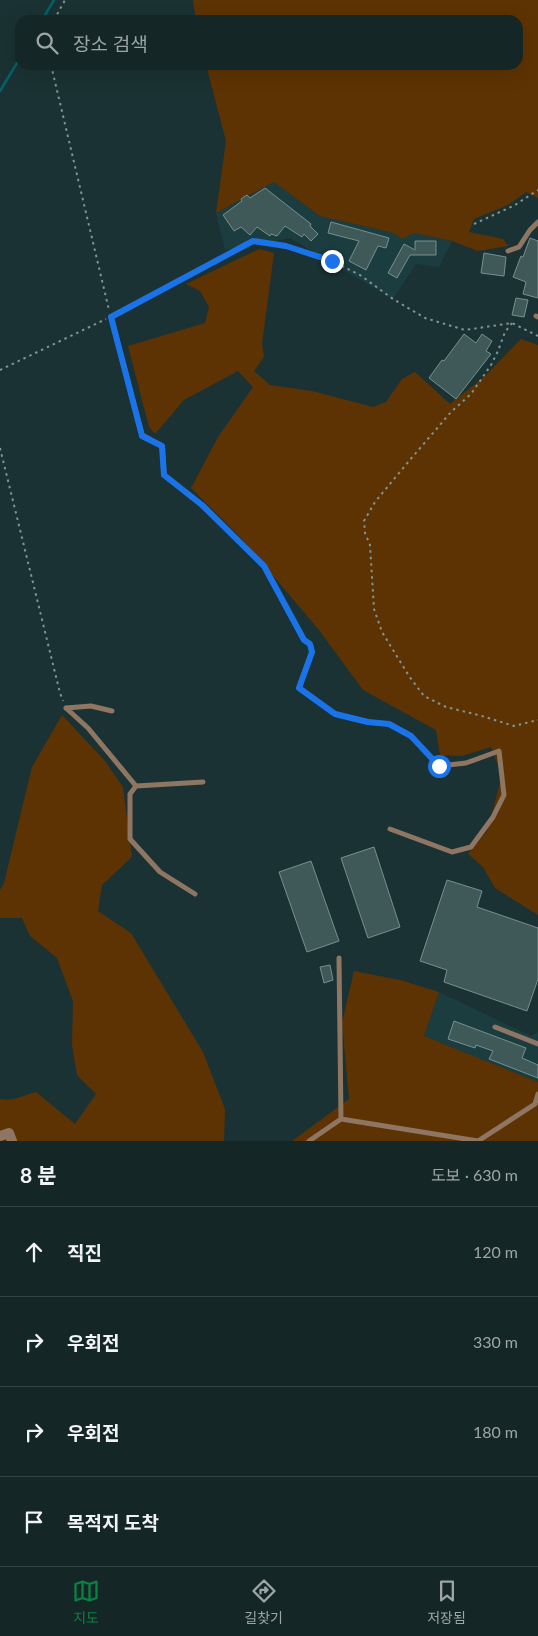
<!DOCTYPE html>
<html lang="ko">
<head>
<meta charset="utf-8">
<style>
	:root { --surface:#142626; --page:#213232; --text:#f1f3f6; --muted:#9da5a7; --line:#334343; --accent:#0b8043 }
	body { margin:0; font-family:Lato,"Noto Sans KR",sans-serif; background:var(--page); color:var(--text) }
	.stop { position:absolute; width:15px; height:15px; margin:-11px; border:4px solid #1a73e8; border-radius:50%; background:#fff }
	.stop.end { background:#1a73e8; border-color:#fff; box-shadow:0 1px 5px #0008 }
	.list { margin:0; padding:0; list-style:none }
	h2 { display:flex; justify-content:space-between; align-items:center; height:65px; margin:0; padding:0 20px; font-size:21px }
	h2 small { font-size:16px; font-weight:400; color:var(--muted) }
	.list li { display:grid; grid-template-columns:32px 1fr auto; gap:15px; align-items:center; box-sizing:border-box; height:90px; padding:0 20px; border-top:1px solid var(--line) }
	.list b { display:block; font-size:19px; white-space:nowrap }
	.list em { font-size:16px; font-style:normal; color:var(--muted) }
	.icon { flex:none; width:28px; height:28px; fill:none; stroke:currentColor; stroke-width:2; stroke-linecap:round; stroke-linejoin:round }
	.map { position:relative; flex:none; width:538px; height:1141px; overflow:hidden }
	.search { position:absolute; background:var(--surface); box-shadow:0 5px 20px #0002; left:15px; right:15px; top:15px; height:55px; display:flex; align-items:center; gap:12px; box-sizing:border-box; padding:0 18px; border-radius:15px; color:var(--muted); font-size:19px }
	.sheet { height:425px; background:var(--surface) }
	nav { display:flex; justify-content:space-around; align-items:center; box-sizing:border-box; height:70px; border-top:1px solid var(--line); background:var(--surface); font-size:14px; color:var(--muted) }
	nav a { display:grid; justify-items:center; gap:2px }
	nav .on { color:var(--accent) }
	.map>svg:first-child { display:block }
</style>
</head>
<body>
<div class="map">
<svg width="538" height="1141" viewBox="0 0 538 1141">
	<rect width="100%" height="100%" fill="#1a3233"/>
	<!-- built -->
	<path fill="#1b3d3f" d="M275 182 320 216 394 233H414L452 241 439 267 416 264 393 299 290 238 225 250 216 213Z
		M439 992 531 1036 538 1032V1082L424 1036Z"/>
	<!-- green -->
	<path fill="#5e3303" d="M193 0H538V198L526 192 508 205 474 219 469 232 503 239 508 246 478 251 452 241 414 233 402 239 394 233 320 216 274 182 216 213 226 141 206 65H518V20H196Z
		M259 249 274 253 262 344 264 357 254 371 270 385 312 391 373 407 386 402 402 379 415 372 450 404 485 376 521 339 538 345V915L495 888 483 867 468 854 487 831 502 776 491 747 462 756 440 755 436 730 363 690 319 630 241 538 191 488 218 437 253 387 238 371 184 400 155 434 149 427 128 346 205 323 209 307 200 291 186 284Z
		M62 715 105 761 123 787 132 857 102 885 98 911 131 933 203 1052 225 1109 224 1141H0V1099C12 1102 24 1095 36 1092L75 1124 96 1094 77 1075 72 1045 73 1001 57 958 30 936 22 918H0V890L4 883 32 767Z
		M354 971 400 980 439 992 424 1036 538 1082V1141H292L349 1099 342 1023Z"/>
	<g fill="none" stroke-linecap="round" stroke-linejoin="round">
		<!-- stream -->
		<path stroke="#046164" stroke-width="2.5" d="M42 20 54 0
			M0 91 20 58"/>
	</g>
	<!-- building -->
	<path fill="#3f5858" stroke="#769091" d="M265 188 311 224 310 226 318 234 311 241 304 234 302 237 285 226 277 236 271 234 270 236 257 227 250 235 241 227 234 231 223 215 242 201 241 199 247 195 250 198Z
		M331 222 389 238 386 248 378 246 366 270 349 261 359 241 328 233Z
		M530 238 538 241V298L523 294 526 282 513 277 521 256 523 257Z
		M415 241H436V255H410L397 278 388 273 404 244 415 250Z
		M484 253 506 257 504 276 481 273Z
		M516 298 528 300 524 317 512 315Z
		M464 334 476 343 482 334 492 341 486 351 491 354 456 399 429 378 442 360 444 361Z
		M374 847 400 927 368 938 341 858Z
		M311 861 339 941 307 952 279 872Z
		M447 880 482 891 477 907 538 928V979L527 1011 444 982 447 970 420 961Z
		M330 965 333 980 324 983 320 967Z
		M454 1021 526 1048 522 1058 538 1065V1078L489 1059 493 1051 476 1045 475 1048 448 1039Z"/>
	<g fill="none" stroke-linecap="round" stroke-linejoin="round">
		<!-- path -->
		<path stroke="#819494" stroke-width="2" stroke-dasharray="2.5 4" stroke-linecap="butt" d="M54 20 65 0
			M51 65 109 310
			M474 224 515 205 538 190
			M117 314 253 241 286 246 332 261 360 275 393 299 425 318 465 330 512 323 538 336
			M512 323 505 332 498 351 491 365 471 394 451 412 409 461 375 502 364 521 365 533 370 545 374 609 382 632 409 676 424 696 446 707 482 716 514 726 538 720
			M0 370 106 319
			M0 448 60 693 63 701"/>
		<!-- lane -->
		<path stroke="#8e7662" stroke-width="5" d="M508 251 519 247 530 230 538 222
			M536 316 538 317
			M111 317 142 435 162 446 164 475 202 505 264 566 304 640 310 644 312 652 299 688 335 714 368 722 389 724 411 736 439 766 466 763 499 751 504 795 493 817 471 847 452 852 390 829
			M66 708 88 728 136 786
			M66 708 91 706 112 711
			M195 894 160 872 130 839V794L136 786 203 782
			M339 958 341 1119
			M495 1027 538 1044
			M309 1141 341 1119 478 1141
			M478 1141 535 1104 538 1094"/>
		<!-- street -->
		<path stroke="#8e7662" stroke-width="10" d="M0 1136 9 1133 12 1141"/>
	</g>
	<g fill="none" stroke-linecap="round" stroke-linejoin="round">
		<!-- route -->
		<path stroke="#1a73e8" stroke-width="6" d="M332 261 286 246 253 241 111 317 142 436 162 446 164 475 202 505 264 566 304 640 310 644 312 652 299 688 335 714 368 722 389 724 411 736 439 766"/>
	</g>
</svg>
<div class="stop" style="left:439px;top:766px"></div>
<div class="stop end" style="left:332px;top:261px"></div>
<div class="search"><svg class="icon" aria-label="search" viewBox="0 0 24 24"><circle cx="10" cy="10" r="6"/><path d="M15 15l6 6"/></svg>장소 검색</div>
</div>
<section class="sheet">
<h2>8 분<small>도보 · 630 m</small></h2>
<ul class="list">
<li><svg class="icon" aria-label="ahead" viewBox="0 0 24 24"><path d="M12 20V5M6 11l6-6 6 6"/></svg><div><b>직진</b></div><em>120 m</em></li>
<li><svg class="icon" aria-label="right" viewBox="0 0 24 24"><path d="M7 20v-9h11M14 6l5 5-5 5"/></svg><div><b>우회전</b></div><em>330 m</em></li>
<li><svg class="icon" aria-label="right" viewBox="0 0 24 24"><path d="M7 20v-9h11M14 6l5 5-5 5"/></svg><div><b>우회전</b></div><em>180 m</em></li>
<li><svg class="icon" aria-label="arrive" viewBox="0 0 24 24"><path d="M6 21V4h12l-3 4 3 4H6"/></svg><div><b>목적지 도착</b></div></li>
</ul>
</section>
<nav>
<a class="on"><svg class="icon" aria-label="map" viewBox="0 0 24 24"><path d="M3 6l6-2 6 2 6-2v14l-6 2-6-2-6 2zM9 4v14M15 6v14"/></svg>지도</a>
<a><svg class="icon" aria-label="directions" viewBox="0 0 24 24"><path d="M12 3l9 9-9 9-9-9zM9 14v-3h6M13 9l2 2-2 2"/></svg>길찾기</a>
<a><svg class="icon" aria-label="saved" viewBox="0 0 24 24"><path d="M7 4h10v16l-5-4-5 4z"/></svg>저장됨</a>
</nav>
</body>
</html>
